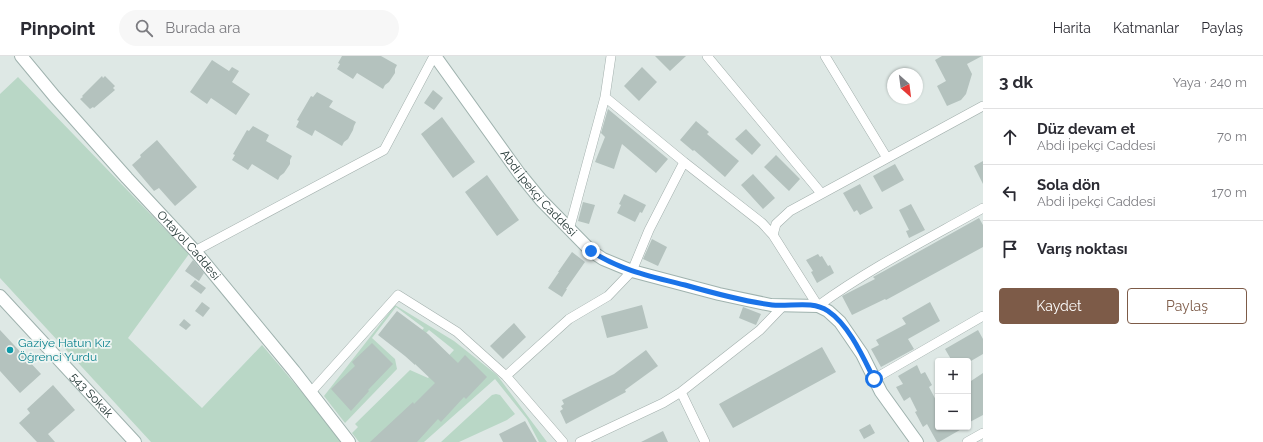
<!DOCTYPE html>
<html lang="tr">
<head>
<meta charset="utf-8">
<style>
	:root { --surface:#fff; --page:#f7f7f7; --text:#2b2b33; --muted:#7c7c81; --line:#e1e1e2; --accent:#7d5b48 }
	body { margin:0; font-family:Raleway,sans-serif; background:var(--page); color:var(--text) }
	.controls { position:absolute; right:12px; bottom:12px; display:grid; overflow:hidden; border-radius:4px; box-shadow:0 1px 3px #0004 }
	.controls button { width:36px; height:36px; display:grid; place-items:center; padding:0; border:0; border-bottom:1px solid var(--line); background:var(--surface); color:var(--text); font:20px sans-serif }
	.compass { position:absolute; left:887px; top:12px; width:36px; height:36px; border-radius:50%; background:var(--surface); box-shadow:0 1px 3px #0004; rotate:152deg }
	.stop { position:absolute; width:12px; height:12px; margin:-9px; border:3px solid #1a73e8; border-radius:50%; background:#fff }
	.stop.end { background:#1a73e8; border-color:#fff; box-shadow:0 1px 4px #0008 }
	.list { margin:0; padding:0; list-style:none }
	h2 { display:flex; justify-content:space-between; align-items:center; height:52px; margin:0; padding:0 16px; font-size:17px }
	h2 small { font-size:13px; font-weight:400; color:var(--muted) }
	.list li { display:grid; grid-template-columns:26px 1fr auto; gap:12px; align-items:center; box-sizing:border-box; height:56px; padding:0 16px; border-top:1px solid var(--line) }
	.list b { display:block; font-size:15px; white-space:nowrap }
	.list p { margin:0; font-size:13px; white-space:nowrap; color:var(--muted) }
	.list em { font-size:13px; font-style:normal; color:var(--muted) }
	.actions { display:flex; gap:8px; padding:12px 16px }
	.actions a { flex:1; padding:9px 0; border:1px solid var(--accent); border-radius:4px; text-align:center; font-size:14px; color:var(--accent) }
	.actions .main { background:var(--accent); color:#fff }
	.icon { flex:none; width:22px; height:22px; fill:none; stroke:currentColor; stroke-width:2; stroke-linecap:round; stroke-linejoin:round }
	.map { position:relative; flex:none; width:983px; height:386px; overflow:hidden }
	header { display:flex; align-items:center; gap:24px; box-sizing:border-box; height:56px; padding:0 20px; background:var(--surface); border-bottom:1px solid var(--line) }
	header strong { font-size:19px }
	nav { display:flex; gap:22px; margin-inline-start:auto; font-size:14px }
	.search { width:280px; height:36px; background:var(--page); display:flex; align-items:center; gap:10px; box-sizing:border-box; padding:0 14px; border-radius:22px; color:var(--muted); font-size:15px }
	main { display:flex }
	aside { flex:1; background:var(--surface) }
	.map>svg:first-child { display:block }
</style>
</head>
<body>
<header>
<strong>Pinpoint</strong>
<div class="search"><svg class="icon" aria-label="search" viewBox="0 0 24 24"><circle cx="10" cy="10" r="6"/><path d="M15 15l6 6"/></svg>Burada ara</div>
<nav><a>Harita</a><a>Katmanlar</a><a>Paylaş</a></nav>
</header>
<main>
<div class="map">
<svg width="983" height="386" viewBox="0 0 983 386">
	<rect width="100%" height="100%" fill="#dee8e5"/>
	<!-- green -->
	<path fill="#b9d7c6" d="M18 21 189 198 128 282 202 352 262 289 344 386H151L0 222V38Z
		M395 249 454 285 497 319 547 386H539L527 363 495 323 424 386H359L352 377 358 371 355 368 410 314 428 322 454 294 429 274 405 298 402 297 424 272 396 251 372 282 395 303 397 313 345 367 324 340Z
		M496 338 500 339 515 358 507 364 459 386H441L492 339Z"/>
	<!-- building -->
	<path fill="#b4c2be" d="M342 0H381L397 9 395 13V17L389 26 385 29 383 33 357 17 353 23 337 13 340 8 338 7Z
		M655 0H686L670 15Z
		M942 0H982L967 8 972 18 966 38 961 44 947 50 937 30 946 25 935 4Z
		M212 4 229 15 232 11 239 15 232 26 250 38 236 59 211 42 207 48 190 36Z
		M642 11 657 26 639 45 624 30Z
		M102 20 103 22 105 20 115 30 113 32 115 34 94 52 93 51 90 53 80 43 83 41 82 40Z
		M433 34 443 42 434 54 424 47Z
		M317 36 333 45 329 51 356 66 354 70 353 74 348 83 344 86 342 90 315 74 312 80 296 71 299 65 297 64 311 40 313 41Z
		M608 53 668 103 656 117 622 88 614 113 595 106 605 81 601 77Z
		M442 61 475 106 453 122 421 78Z
		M696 65 709 76 707 78 739 105 725 121 694 94 693 95 680 84Z
		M253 70 269 79 266 85 292 100 290 104V108L284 117 280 120 278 124 252 108 248 114 232 104 235 99 233 98 247 74 249 75Z
		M746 73 761 89 752 99 735 83Z
		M157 84 197 131 175 150 159 132 154 135 132 109 141 101 140 99Z
		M776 99 800 123 789 135 764 111Z
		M983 105V128L974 110Z
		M895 108 904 124 882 136 873 120Z
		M753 118 775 142 763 153 741 129Z
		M487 119 519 164 497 180 465 136Z
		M860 128 873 152 860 159 857 154 854 156 843 137Z
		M624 138 646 149 642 157 640 156 635 166 617 157 621 149 619 148Z
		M583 146 595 149 589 168 578 165Z
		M911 148 925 174 909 182 906 175 909 174 899 154Z
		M979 162 983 169V191L886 244 885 243 852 259 842 240 875 223 873 221 884 215Z
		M652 183 667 191 658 210 643 203Z
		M572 196 585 206 566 233H567L562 241 548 232 559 216H558Z
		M818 198 820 201 822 200 828 210 830 209 834 217 817 227 811 216 813 215 806 204Z
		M193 204 204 217 199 225 185 215Z
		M195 224 206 232 201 238 190 230Z
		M202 246 210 252 203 261 195 255Z
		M930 246 940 265 908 283 914 293 881 311 871 293 879 289 876 284 906 268 902 262Z
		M642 249 648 272 607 282 601 260Z
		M743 251 761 258 756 269 739 262Z
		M397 255 428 278 458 307 465 299 487 321 466 343 464 341 441 366 438 363 417 386H370L413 346 414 348 435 327 415 308V309L405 300 378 279Z
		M184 263 191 269 186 274 179 269Z
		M514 267 526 281 503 303 490 290Z
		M0 274 41 318 20 337 0 315Z
		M978 274 983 283V298L971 305H952L945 293Z
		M372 287 393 308 368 334 369 335 351 355 331 333 355 310 352 306Z
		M822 291 836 316 733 372 719 348Z
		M646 294 658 310 625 334 626 336 566 368 560 355 563 353 561 350 564 348 562 344 614 318Z
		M917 309 921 318 925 316 932 329 929 331 938 348V371H965L939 386H937L927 368 923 371 915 356 917 355 910 341 904 345 896 331 903 328 898 320Z
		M983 317V359L968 367V327Z
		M53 329 75 354 48 378 55 386H37L19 367 30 357 27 353Z
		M525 365 537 386H503L499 378Z
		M870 368 875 377 864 383 859 374Z
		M663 375 668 386H641Z"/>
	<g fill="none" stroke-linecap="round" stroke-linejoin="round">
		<!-- street casing -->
		<g stroke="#a2afac" stroke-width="10">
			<path id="street" d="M707 0 821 137
				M825 0 887 102
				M605 41 611 0
				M983 50 790 155 776 168 773 179 818 250C870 212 928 183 983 152
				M684 106 762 167 773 179
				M195 195 384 94 434 0
				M874 323 983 260
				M311 336 398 239 457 276 506 320
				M681 336 705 386
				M563 386 506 320 569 263 608 240 632 215 649 174 684 106 605 41 569 174
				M580 386 663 347 681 336 760 274 783 250
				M967 386 983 377"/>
		</g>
		<!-- secondary casing -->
		<g stroke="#9fb2ae" stroke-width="14">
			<g id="secondary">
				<path id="s1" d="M21 0 55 41 127 122 195 195 294 315 349 386"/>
				<path id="s2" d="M435 0 519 117 541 144 591 195 603 203 632 215 719 238 771 249 818 250 828 255 840 266 849 279 862 298 881 336 917 386"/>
				<path id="s3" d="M0 240 135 386"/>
			</g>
		</g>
		<!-- street -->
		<use href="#street" stroke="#fff" stroke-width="9"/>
		<!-- secondary -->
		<use href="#secondary" stroke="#fff" stroke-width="12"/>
	</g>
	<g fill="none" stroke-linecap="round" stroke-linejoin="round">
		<!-- route -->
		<path stroke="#1a73e8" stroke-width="5" d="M591 195C619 214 653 221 685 229 713 237 742 245 772 249 790 251 812 244 828 255 849 269 863 301 874 323"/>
	</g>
	<!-- markers -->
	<circle fill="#0f9aa8" stroke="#eef5f2" stroke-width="1.5" cx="10" cy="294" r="4"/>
	<g text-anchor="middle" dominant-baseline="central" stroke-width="3.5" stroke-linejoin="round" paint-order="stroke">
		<!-- street labels -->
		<g font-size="12" fill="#213533" stroke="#eef5f2">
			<text stroke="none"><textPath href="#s2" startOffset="172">Abdi İpekçi Caddesi</textPath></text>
			<text stroke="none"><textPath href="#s1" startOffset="253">Ortayol Caddesi</textPath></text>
			<text stroke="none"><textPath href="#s3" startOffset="135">543 Sokak</textPath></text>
		</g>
		<!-- culture labels -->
		<g font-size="12" fill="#0d838f" stroke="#eef5f2" text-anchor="start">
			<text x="18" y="287">Gaziye Hatun Kız<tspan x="18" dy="14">Öğrenci Yurdu</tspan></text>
		</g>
	</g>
</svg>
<div class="controls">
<button>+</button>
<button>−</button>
</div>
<svg class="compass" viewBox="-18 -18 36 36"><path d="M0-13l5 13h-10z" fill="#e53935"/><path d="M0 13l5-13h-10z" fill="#7c7c81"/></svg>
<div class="stop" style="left:874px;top:323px"></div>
<div class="stop end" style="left:591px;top:195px"></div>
</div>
<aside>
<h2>3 dk<small>Yaya · 240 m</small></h2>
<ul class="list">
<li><svg class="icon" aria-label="ahead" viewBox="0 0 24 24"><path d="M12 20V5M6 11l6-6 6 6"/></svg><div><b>Düz devam et</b><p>Abdi İpekçi Caddesi</p></div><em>70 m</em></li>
<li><svg class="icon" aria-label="left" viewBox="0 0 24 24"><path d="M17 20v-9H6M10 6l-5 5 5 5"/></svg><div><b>Sola dön</b><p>Abdi İpekçi Caddesi</p></div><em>170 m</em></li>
<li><svg class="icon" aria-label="arrive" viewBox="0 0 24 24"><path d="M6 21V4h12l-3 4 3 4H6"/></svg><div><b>Varış noktası</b></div></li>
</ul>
<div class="actions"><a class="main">Kaydet</a><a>Paylaş</a></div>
</aside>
</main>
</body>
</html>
